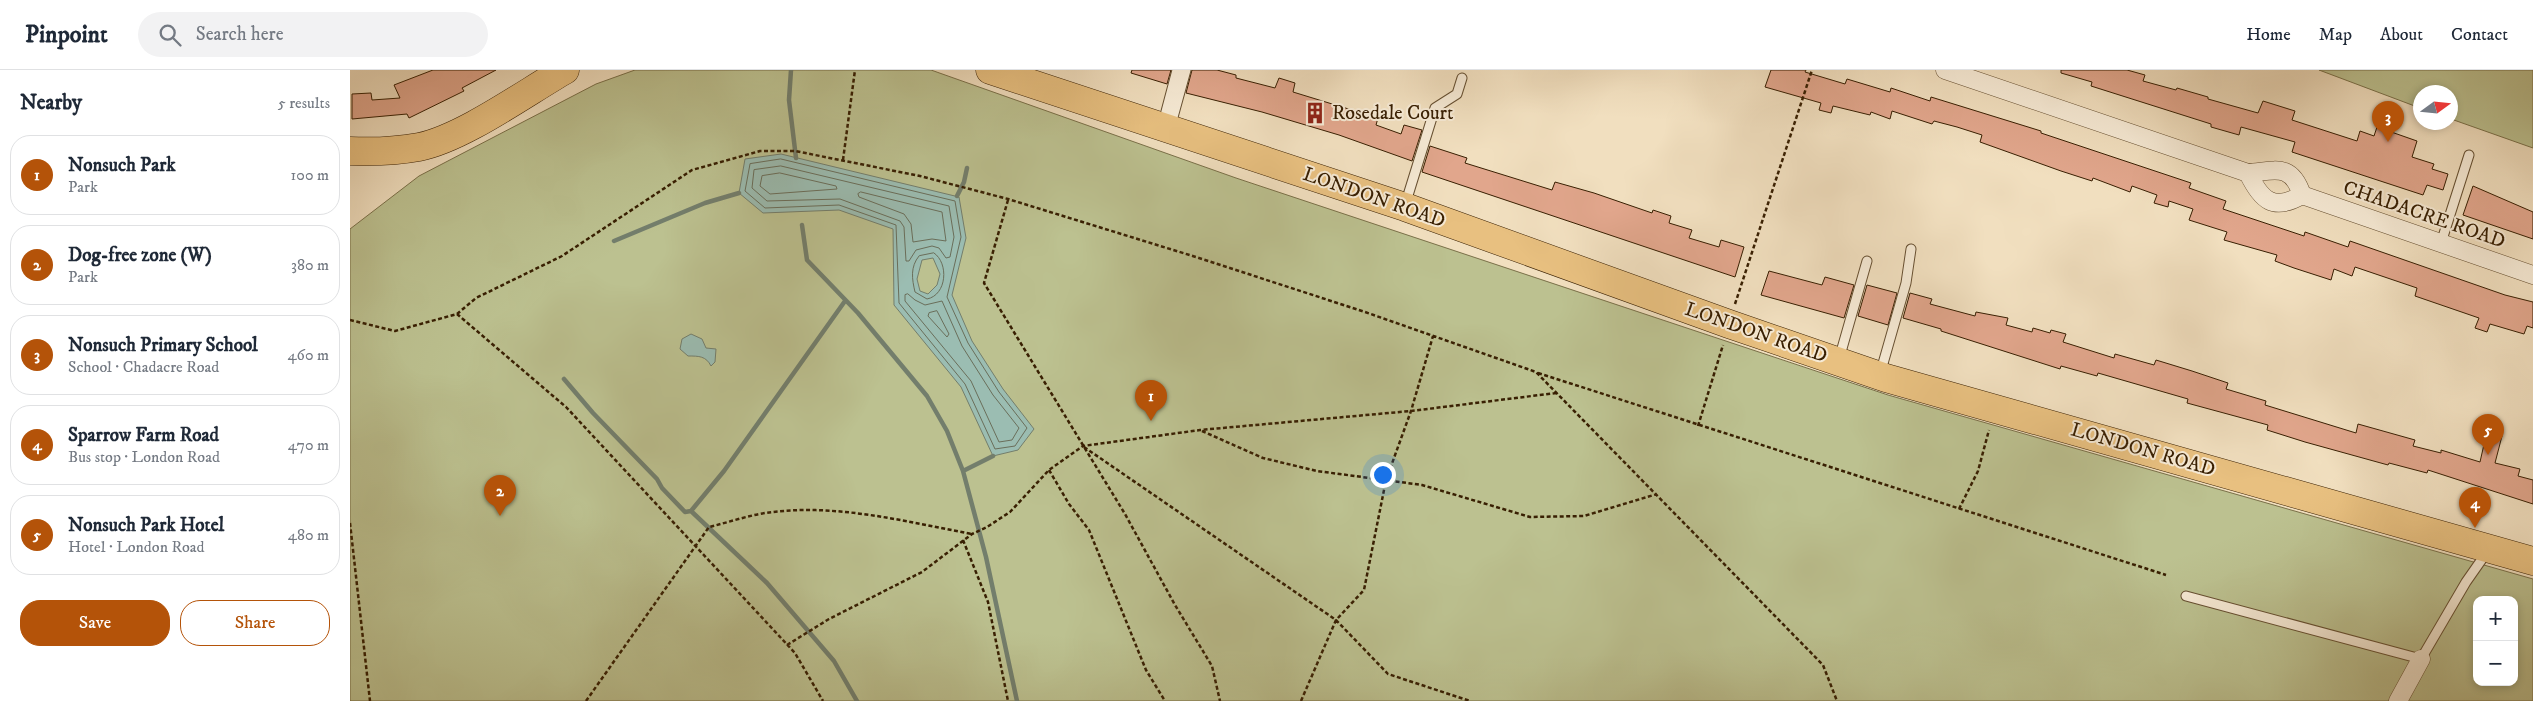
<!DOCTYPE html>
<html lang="en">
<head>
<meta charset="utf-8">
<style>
	:root { --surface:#fff; --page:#f2f2f3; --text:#1f2937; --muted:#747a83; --line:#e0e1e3; --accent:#b45309 }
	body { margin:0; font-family:"IM FELL DW Pica",serif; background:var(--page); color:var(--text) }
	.controls { position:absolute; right:15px; bottom:15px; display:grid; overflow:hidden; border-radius:10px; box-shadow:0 2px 8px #0003 }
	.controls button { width:45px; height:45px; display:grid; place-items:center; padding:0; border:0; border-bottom:1px solid var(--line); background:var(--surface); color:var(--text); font:25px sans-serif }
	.compass { position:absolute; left:2063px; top:15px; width:45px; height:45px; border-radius:50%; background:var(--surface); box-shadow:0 2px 8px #0003; rotate:75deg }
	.you { position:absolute; left:1032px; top:404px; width:18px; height:18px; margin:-12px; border:4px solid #fff; border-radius:50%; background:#1a73e8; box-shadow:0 0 0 8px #1a73e833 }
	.badge { display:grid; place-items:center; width:32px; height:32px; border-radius:50%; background:var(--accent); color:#fff; font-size:16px; font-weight:700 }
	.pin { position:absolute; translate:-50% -41px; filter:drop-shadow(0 1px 2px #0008) }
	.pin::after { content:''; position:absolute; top:26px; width:18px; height:15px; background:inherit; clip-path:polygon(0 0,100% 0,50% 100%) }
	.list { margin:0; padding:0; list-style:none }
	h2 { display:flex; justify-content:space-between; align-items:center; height:65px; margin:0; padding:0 20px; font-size:21px }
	h2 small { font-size:16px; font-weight:400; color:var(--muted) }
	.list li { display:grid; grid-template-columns:32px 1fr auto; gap:15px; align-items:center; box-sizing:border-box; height:80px; margin:0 10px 10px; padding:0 10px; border:1px solid var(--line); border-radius:20px }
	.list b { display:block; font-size:19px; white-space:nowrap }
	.list p { margin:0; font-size:16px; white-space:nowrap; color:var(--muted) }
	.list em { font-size:16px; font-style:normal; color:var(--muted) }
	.actions { display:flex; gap:10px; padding:15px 20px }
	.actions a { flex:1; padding:11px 0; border:1px solid var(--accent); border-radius:20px; text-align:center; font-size:18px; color:var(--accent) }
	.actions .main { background:var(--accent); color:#fff }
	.icon { flex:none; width:28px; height:28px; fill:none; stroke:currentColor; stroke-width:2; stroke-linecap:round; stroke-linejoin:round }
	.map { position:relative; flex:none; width:2183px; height:631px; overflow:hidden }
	header { display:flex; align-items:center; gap:30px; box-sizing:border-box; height:70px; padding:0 25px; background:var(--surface); border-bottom:1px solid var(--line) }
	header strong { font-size:24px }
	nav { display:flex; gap:28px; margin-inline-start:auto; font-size:18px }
	.search { width:350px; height:45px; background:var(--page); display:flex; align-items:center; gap:12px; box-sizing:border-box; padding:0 18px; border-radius:28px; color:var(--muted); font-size:19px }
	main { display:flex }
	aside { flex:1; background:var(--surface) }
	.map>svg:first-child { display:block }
</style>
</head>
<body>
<header>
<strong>Pinpoint</strong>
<div class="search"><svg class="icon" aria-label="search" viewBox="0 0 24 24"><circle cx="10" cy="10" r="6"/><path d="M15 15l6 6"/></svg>Search here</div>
<nav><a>Home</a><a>Map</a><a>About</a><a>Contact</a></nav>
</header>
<main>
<aside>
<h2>Nearby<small>5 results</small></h2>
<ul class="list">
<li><span class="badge">1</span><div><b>Nonsuch Park</b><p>Park</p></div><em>100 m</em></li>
<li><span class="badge">2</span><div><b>Dog-free zone (W)</b><p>Park</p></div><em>380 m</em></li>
<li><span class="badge">3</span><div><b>Nonsuch Primary School</b><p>School · Chadacre Road</p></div><em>460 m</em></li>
<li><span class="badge">4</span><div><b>Sparrow Farm Road</b><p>Bus stop · London Road</p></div><em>470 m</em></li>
<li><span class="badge">5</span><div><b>Nonsuch Park Hotel</b><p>Hotel · London Road</p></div><em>480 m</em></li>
</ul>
<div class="actions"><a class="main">Save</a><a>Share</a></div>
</aside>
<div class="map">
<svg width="2183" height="631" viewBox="0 0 2183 631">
	<rect width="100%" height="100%" fill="#f1dfbf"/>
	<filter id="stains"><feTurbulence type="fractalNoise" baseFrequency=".004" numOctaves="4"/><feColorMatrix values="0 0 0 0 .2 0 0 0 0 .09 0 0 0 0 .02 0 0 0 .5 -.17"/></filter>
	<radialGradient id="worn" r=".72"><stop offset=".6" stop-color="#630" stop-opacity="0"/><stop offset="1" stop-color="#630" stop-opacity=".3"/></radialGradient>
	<!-- green -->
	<path fill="#bcc190" stroke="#7a7049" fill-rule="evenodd" d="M285 0H581L886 108 1538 325 2183 509V631H0V159L69 106 246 14ZM2127 530H2164V612H2127Z
		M1969 0H2183V78L2101 49 2100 22H2070V38Z"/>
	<!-- water -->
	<path fill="#9bbdb2" stroke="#737e6c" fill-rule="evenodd" d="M431 84 609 127 616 168 602 225 622 271 653 319 684 359 668 380 643 386 611 317 544 235 543 159 489 140 413 143 389 123 395 89ZM583 188 590 204 587 215 578 224 570 221 567 209 572 190Z
		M341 264 352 269 356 278 366 279 365 292 361 296C356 286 349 286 338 286L330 279 332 269Z"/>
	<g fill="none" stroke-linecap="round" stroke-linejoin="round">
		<!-- shore -->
		<path stroke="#6a6e5a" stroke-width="1" d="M431 89 605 131 611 167 597 227 618 273 649 322 677 358 665 376 645 379 615 314 549 233 546 155 489 135 415 138 395 121 400 94Z
			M431 96 599 136 604 167 600 187 596 188 589 178 582 176 566 180 559 191H556L554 157 550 151 490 129 417 131 402 118 404 100Z
			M430 103 486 116 487 119 420 124 410 116 412 106Z
			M511 122 592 142 596 171 582 169 563 172 561 154 554 144 509 127 508 124Z
			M584 183C599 193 597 225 577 229L565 222C562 209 560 197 569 186Z
			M558 224 565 230 575 235 592 231 612 276 643 325 669 358 662 370 649 372 621 311 555 231V225Z
			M587 241 599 264 597 267 578 246 579 243Z"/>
		<!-- stream -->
		<path stroke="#737e6c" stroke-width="4.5" d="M441 0 439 30 446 88
			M607 126 614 112 617 98
			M452 155 457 190 508 243 577 326 597 361 613 401
			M264 171 355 133 389 123
			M214 309 243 343 307 409 312 418 335 442 341 441 374 401 495 231
			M643 386 613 401 636 487 667 631
			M341 441 417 513 484 591 507 631"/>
	</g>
	<!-- building -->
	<path fill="#e1a68c" stroke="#381f02" d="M83 0H146L112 18 114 21 59 48 57 44 2 49V24L21 23 22 30 50 28 44 15Z
		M782 0H821L817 14 781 3Z
		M842 0H867L886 5V8L925 18 929 8 945 13 943 22 1028 48 1026 55 1051 64 1054 55 1072 60 1062 91 989 65 912 42 836 23Z
		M1421 0H1456L1455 2 1495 14 1497 9 1540 22 1541 18 1580 31 1581 27 1691 61V63L1841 113 1839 118 1876 131 1873 139 1954 166 1955 162 1998 177 2000 171 2155 225 2183 232V258L2177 256 2174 264 2140 254 2137 262 2125 258 2129 248 2065 226 2067 218 2005 197 2002 206 1984 199 1981 210 1944 198 1925 191 1927 185 1874 170 1877 162 1839 150 1843 139 1819 131 1818 137 1804 133 1807 125 1782 116 1780 122 1743 108 1742 111 1711 101 1630 72 1632 65 1607 57 1584 51 1582 54 1542 41 1540 49 1521 42 1520 45 1483 36 1481 43 1469 40 1471 33 1415 17Z
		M1711 0H1777L1795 5 1793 11 1826 20 1827 18 1858 27V29L1908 43 1913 31 1945 41 1942 50 2007 71 2010 61 2024 66 2027 57 2067 71 2062 87 2084 94 2082 99 2098 104 2093 120 2077 115 2073 125 1942 82 1945 72 1891 57 1889 65 1861 57V54L1741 16 1742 12 1711 3Z
		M1080 76 1117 88 1115 93 1202 120 1205 112 1244 123 1302 143 1303 140 1321 146 1319 153 1342 160 1339 168 1369 177 1371 170 1394 177 1385 207 1072 102Z
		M2123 116 2183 142V169L2113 145Z
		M1419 201 1472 215 1475 207 1504 215 1494 248 1411 225Z
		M1517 215 1547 223 1538 255 1508 246Z
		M1560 223 1582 229 1580 234 1625 246 1626 242 1658 248 1656 255 1682 262 1683 258 1700 263 1701 260 1716 264 1713 272 1764 288 1765 284 1804 295 1806 290 1842 301 1878 313 1876 319 1916 331 1915 335 2006 363 2008 354 2065 370 2063 376 2091 383V380L2130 392 2137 361 2152 366 2145 393 2170 399 2168 406 2183 410V434L2078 400 2077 403 2039 393 2038 395 1955 372 1917 360 1918 355 1837 333 1838 329 1748 303 1747 306 1711 296 1710 299 1591 261V259L1553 248Z"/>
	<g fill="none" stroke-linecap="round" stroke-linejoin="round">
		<!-- lane casing -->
		<g stroke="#664f31" stroke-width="11">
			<path id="lane" d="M813 53 827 0
				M820 58 836 0
				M1055 135 1085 38 1107 24 1112 8
				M2091 173 2119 85
				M1489 289 1517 191
				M1530 304 1556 213 1561 179
				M1836 526 2071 589 2116 512 2137 482"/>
		</g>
		<!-- street casing -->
		<g stroke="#664f31" stroke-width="19">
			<path id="street" d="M1595 0 1898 103C1925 101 1941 92 1952 125
				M1898 103C1911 130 1923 142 1952 125L2183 205
				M2048 631 2071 589"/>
		</g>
		<!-- highway casing -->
		<g stroke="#381f02" stroke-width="29">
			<path id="highway" d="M640 0 1055 137 1379 254 1536 308 2183 491
				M0 81C23 82 47 81 69 77 113 68 175 23 215 0"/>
		</g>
		<!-- path -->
		<path stroke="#381f02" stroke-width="2.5" stroke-dasharray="4 2.5" stroke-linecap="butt" d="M493 90 505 0
			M658 130 634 213 775 444 825 535 862 596 870 631
			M1385 234 1462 0
			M107 244 126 228 212 186 342 100 410 81H445L570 106 658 129 846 187 1015 242 1186 302 1473 595 1487 631
			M0 250 45 261 107 244 216 337 445 583 473 631
			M1188 303 1816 505
			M1348 356 1373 275
			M852 361 913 388 967 401 1072 415 1180 447 1234 446 1307 424
			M734 377 986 550 1038 604 1120 631
			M699 400 719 434 739 460 796 600 815 631
			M1609 439 1628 401 1639 360
			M0 453 20 631
			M613 470 638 532 658 631
			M437 575 479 549 572 502 622 464 637 457 660 442 699 400 733 376 850 360 1061 341 1206 323
			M236 631 359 457C380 452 402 444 423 442 490 434 557 452 622 464
			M951 631 986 550 1014 520 1036 410 1061 341 1083 266"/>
		<!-- lane -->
		<use href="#lane" stroke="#f6ead5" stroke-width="9"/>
		<!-- street -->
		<use href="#street" stroke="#f6ead5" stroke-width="18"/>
		<!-- highway -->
		<use href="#highway" stroke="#e8c080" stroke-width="28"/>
	</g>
	<!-- icons -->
	<defs>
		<g id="building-bare" transform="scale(1.725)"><path d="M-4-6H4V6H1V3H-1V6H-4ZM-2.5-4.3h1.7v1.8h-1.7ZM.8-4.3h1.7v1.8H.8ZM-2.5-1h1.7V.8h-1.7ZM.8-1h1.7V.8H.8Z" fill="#8f2418" stroke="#f6ead5" stroke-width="2.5" paint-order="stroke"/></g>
	</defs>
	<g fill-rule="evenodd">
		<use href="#building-bare" x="965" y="43"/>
	</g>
	<g text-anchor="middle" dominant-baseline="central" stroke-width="4" stroke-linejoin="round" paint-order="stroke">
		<!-- poi labels -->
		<g font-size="20" fill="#381f02" stroke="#f6ead5" text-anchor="start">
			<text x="982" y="43">Rosedale Court</text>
		</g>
		<!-- street labels -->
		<g font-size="20" fill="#381f02" stroke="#f6ead5">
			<text transform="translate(1024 128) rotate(19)">LONDON ROAD</text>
			<text transform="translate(2074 145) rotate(19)">CHADACRE ROAD</text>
			<text transform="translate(1406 263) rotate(19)">LONDON ROAD</text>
			<text transform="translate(1793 380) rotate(16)">LONDON ROAD</text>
		</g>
	</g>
	<rect width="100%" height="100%" filter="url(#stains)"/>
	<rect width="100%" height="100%" fill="url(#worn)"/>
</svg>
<div class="controls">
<button>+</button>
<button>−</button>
</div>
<svg class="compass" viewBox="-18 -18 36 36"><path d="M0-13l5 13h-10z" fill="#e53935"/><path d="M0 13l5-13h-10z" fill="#747a83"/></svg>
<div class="you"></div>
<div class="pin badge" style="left:801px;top:351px">1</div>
<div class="pin badge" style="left:150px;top:446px">2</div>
<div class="pin badge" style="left:2038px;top:72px">3</div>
<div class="pin badge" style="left:2125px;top:458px">4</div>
<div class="pin badge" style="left:2138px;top:385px">5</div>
</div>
</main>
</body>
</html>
